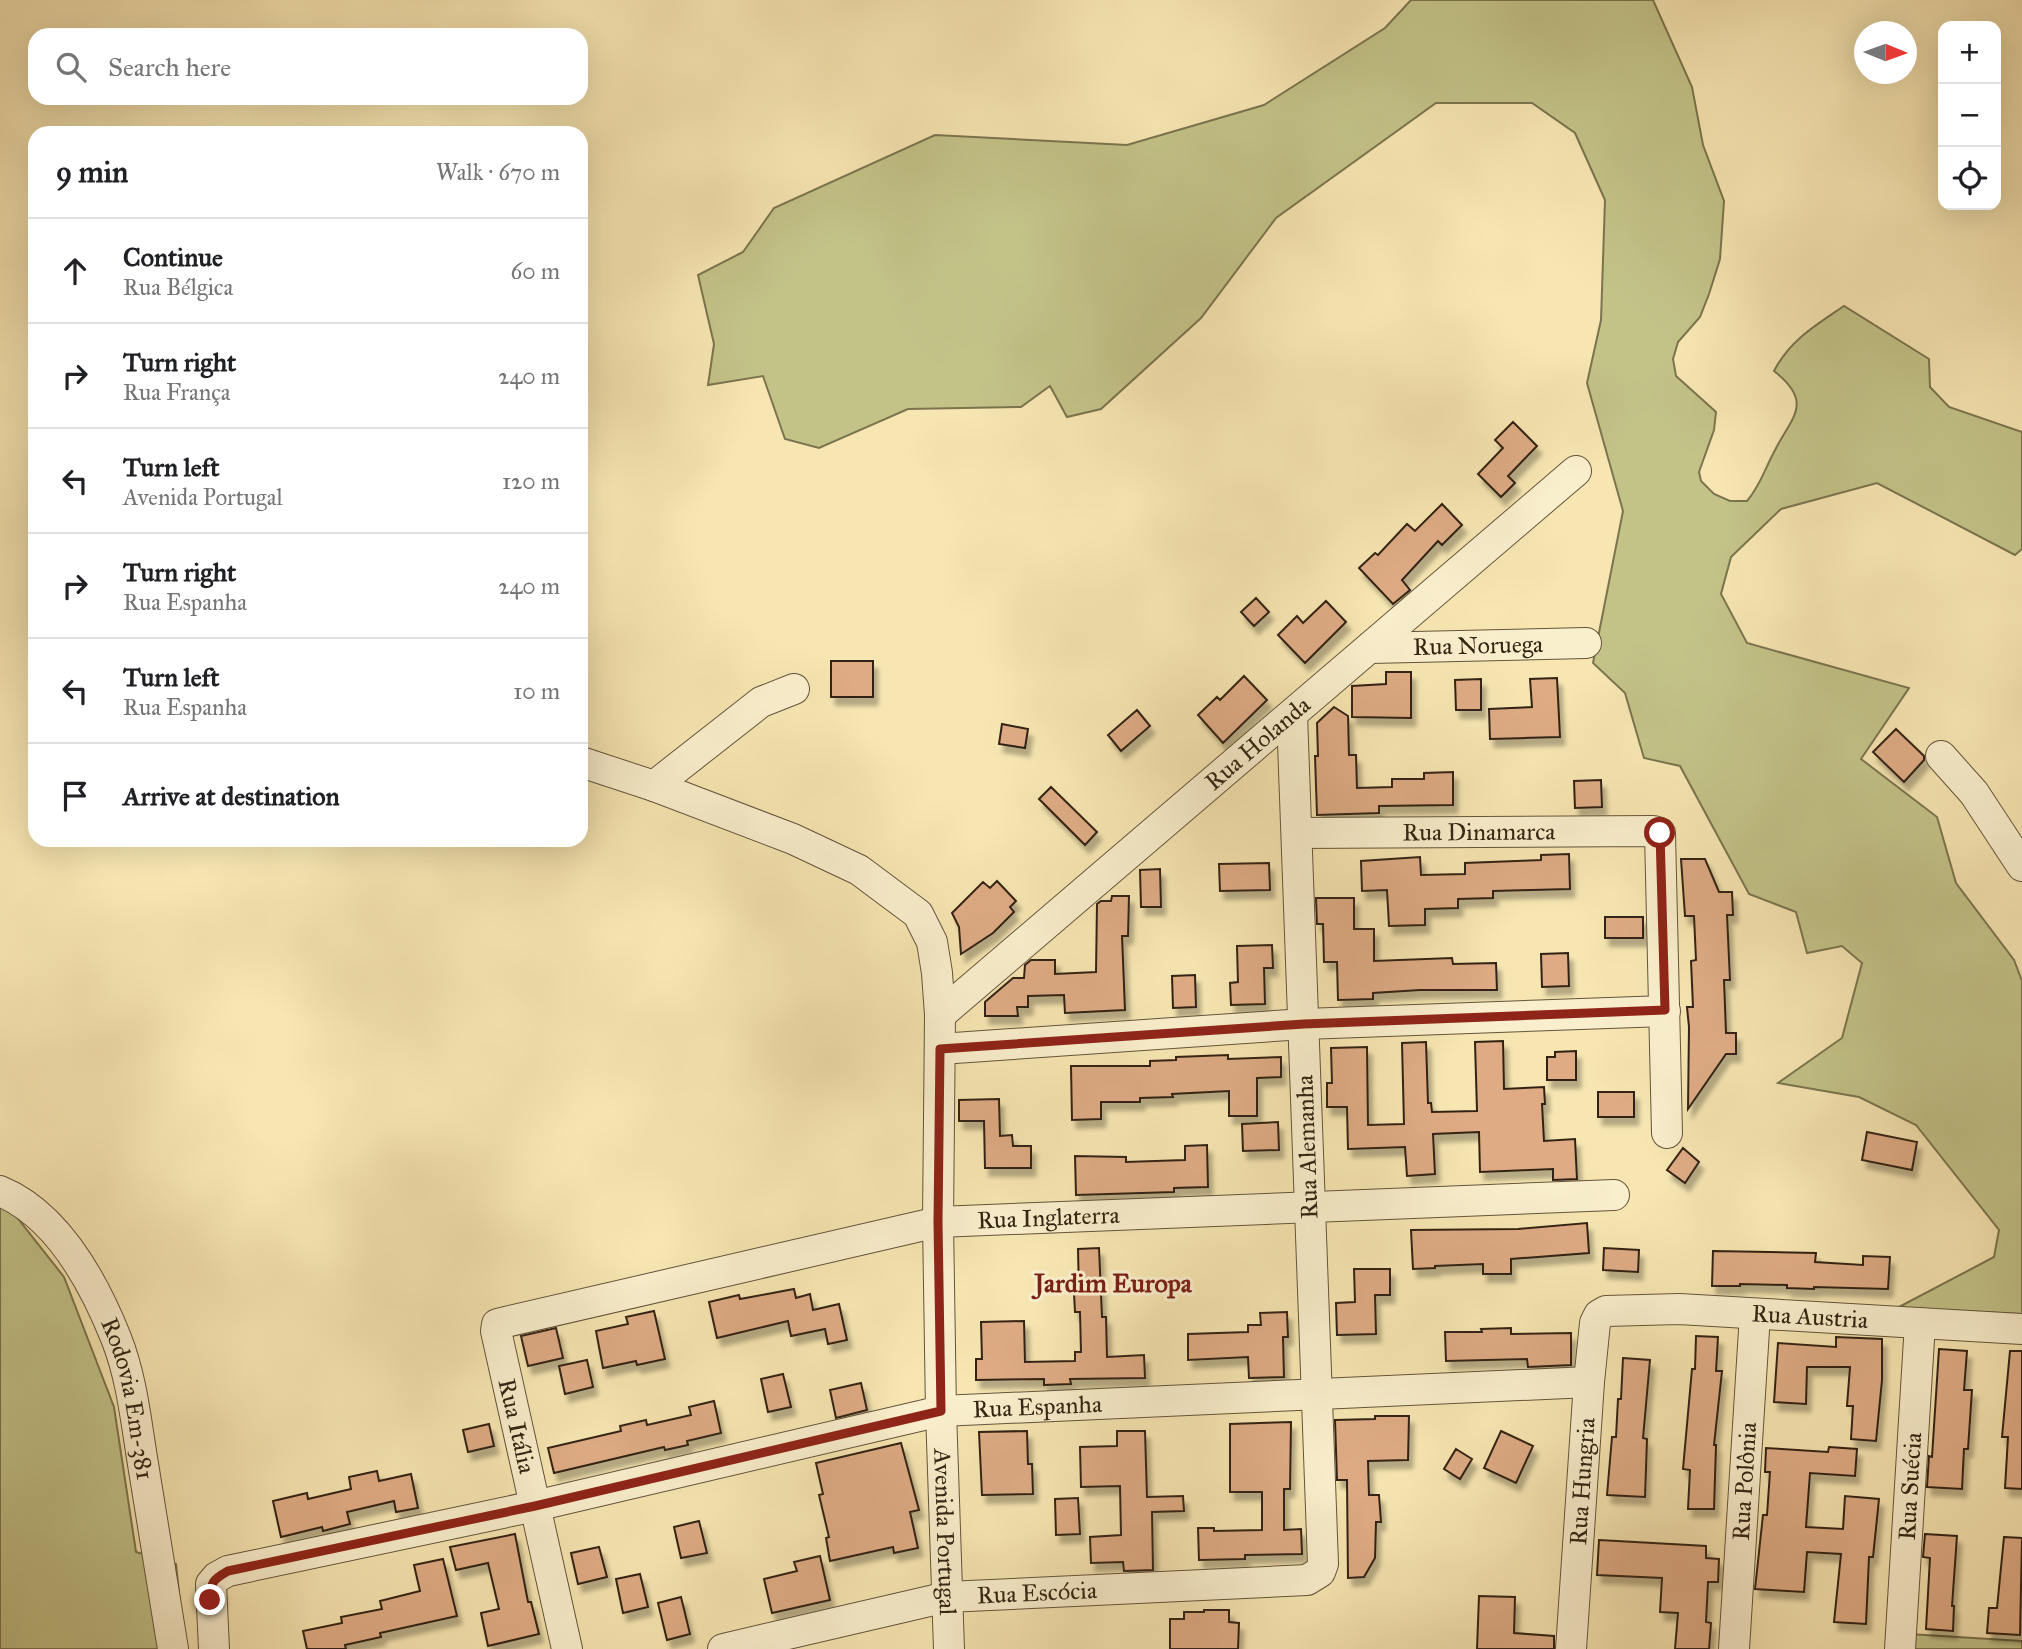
<!DOCTYPE html>
<html lang="en">
<head>
<meta charset="utf-8">
<style>
	:root { --surface:#fff; --page:#f6f6f6; --text:#202124; --muted:#757577; --line:#e0e0e0 }
	body { margin:0; font-family:"IM FELL Great Primer",serif; background:var(--page); color:var(--text) }
	.controls { position:absolute; right:21px; top:21px; display:grid; overflow:hidden; border-radius:14px; box-shadow:0 7px 28px #0002 }
	.controls button { width:63px; height:63px; display:grid; place-items:center; padding:0; border:0; border-bottom:2px solid var(--line); background:var(--surface); color:var(--text); font:35px sans-serif }
	.compass { position:absolute; left:1854px; top:21px; width:63px; height:63px; border-radius:50%; background:var(--surface); box-shadow:0 7px 28px #0002; rotate:91deg }
	.stop { position:absolute; width:21px; height:21px; margin:-16px; border:5px solid #8f2418; border-radius:50%; background:#fff }
	.stop.end { background:#8f2418; border-color:#fff; box-shadow:0 2px 7px #0008 }
	.list { margin:0; padding:0; list-style:none }
	h2 { display:flex; justify-content:space-between; align-items:center; height:91px; margin:0; padding:0 28px; font-size:30px }
	h2 small { font-size:23px; font-weight:400; color:var(--muted) }
	.list li { display:grid; grid-template-columns:46px 1fr auto; gap:21px; align-items:center; box-sizing:border-box; height:105px; padding:0 28px; border-top:2px solid var(--line) }
	.list b { display:block; font-size:26px; white-space:nowrap }
	.list p { margin:0; font-size:23px; white-space:nowrap; color:var(--muted) }
	.list em { font-size:23px; font-style:normal; color:var(--muted) }
	.icon { flex:none; width:38px; height:38px; fill:none; stroke:currentColor; stroke-width:2; stroke-linecap:round; stroke-linejoin:round }
	.map { position:relative; flex:none; width:2022px; height:1649px; overflow:hidden }
	.search { position:absolute; background:var(--surface); box-shadow:0 7px 28px #0002; left:28px; top:28px; width:560px; height:77px; display:flex; align-items:center; gap:18px; box-sizing:border-box; padding:0 24px; border-radius:21px; color:var(--muted); font-size:26px }
	.panel { position:absolute; background:var(--surface); box-shadow:0 7px 28px #0002; left:28px; top:126px; width:560px; height:721px; border-radius:21px }
	.map>svg:first-child { display:block }
</style>
</head>
<body>
<div class="map">
<svg width="2022" height="1649" viewBox="0 0 2022 1649">
	<defs>
		<filter id="shadow"><feDropShadow dx="4.5" dy="8" stdDeviation="2" flood-color="#0004"/></filter>
	</defs>
	<rect width="100%" height="100%" fill="#f7e6b2"/>
	<filter id="stains"><feTurbulence type="fractalNoise" baseFrequency=".00286" numOctaves="4"/><feColorMatrix values="0 0 0 0 .2 0 0 0 0 .09 0 0 0 0 .02 0 0 0 .5 -.17"/></filter>
	<radialGradient id="worn" r=".72"><stop offset=".6" stop-color="#630" stop-opacity="0"/><stop offset="1" stop-color="#630" stop-opacity=".3"/></radialGradient>
	<!-- green -->
	<path fill="#c3c388" stroke="#7b744e" stroke-width="2" d="M1411 0H1653L1692 87 1703 145 1724 201 1720 259 1709 294 1700 317 1678 342 1673 359 1676 376 1716 412 1714 430 1699 472 1701 481 1714 494 1730 501H1747C1760 486 1764 471 1773 454 1790 418 1816 404 1774 371 1790 340 1816 325 1844 306L1929 359 1930 387 1949 407 2022 432V549L2015 555 1877 483 1781 509 1731 557 1721 594 1747 643 1909 688 1861 759 1937 817 1956 883 2014 960 2022 981V1314L1897 1308 1994 1257 1999 1230 1916 1125 1859 1097 1778 1083 1842 1038 1862 963 1842 946 1807 953 1796 912 1749 894 1680 766 1644 758 1625 693 1593 663 1623 511 1587 383 1601 320 1605 200 1575 133 1532 103H1436L1276 218 1201 318 1101 409 1067 417 1050 386 1021 407 908 409 819 448 785 439 763 376 708 385 714 344 698 275 743 252 774 208 935 135 1127 145 1264 105 1385 28Z
		M0 1206 12 1211 64 1277 114 1407 136 1552 176 1564 185 1649H0Z
		M1909 1634 2022 1641V1649H1908Z"/>
	<!-- building -->
	<path fill="#deab84" stroke="#332413" stroke-width="2" filter="url(#shadow)" d="M1513 422 1537 446 1508 476 1515 483 1501 497 1478 474 1503 448 1495 440Z
		M1442 504 1462 525 1442 545 1438 541 1402 580 1410 590 1393 604 1359 568 1375 553 1378 555 1407 524 1415 531Z
		M1256 598 1269 612 1254 626 1241 612Z
		M1326 601 1346 622 1305 663 1278 635 1297 616 1303 623Z
		M831 661H873V697H831Z
		M1386 672H1411V718L1352 717V686L1386 684Z
		M1244 676 1267 700 1223 743 1198 715 1217 697 1220 700Z
		M1557 678 1560 737 1490 739 1489 709 1532 707 1530 679Z
		M1481 679V710H1456L1455 680Z
		M1334 707 1348 716 1349 755H1356L1357 788 1392 787V779H1424V773L1453 772V805L1379 806V813L1317 815 1315 756H1318L1317 723Z
		M1137 710 1150 726 1121 751 1108 735Z
		M1002 724 1028 729 1025 748 999 744Z
		M1896 729 1924 756V760L1904 782 1873 752Z
		M1601 780 1602 807 1575 808 1574 781Z
		M1051 787 1097 832 1085 845 1039 799Z
		M1569 854 1570 889 1493 891V898L1458 899V908L1425 909V925L1389 926 1387 890 1362 891 1361 861 1420 857 1421 875 1465 874V863L1541 860V855Z
		M1681 859H1705L1719 892H1732L1733 915H1727L1730 980H1724L1726 1033H1736V1054H1726L1688 1109 1689 1027 1687 1007H1693L1691 961 1696 960 1694 916H1685Z
		M1269 863 1270 890 1220 891 1219 864Z
		M1160 869 1161 907H1141L1140 870Z
		M997 881 1016 901 1010 907 1014 912 993 933 961 954 959 927 952 913 983 882 990 888Z
		M1112 896H1129L1128 936H1122L1125 1010 1065 1013 1064 995 1028 996V1007H1017L1018 1016H985V1002L1013 978H1024L1025 965 1031 960H1055V974L1096 972 1097 904 1101 901H1111Z
		M1316 898H1354V929H1374V961L1452 958 1453 964 1496 963 1497 990H1420L1373 993V999L1338 1000 1337 962H1324L1323 924H1317Z
		M1605 917H1643V938H1605Z
		M1272 945 1273 968H1264L1265 1004 1231 1005 1230 983 1238 982 1237 946Z
		M1568 953 1569 986 1542 987 1541 954Z
		M1195 975 1196 1007 1173 1008 1172 976Z
		M1503 1041 1504 1089 1544 1087 1545 1104H1542L1544 1141 1575 1139 1577 1179 1553 1180V1169L1480 1172 1479 1132 1433 1134 1435 1174 1407 1176 1405 1147 1348 1149 1347 1107H1327V1083H1332L1331 1048 1367 1047 1368 1125 1404 1124 1402 1043 1426 1042 1428 1103H1431L1432 1112 1477 1111 1475 1042Z
		M1576 1051V1080H1547V1057H1555V1052Z
		M1228 1055V1059L1281 1057V1077L1257 1078V1116H1229V1091L1172 1094 1173 1097 1140 1098V1102H1101V1119L1072 1120 1071 1066H1150V1061L1176 1060V1057Z
		M1598 1092H1634V1117H1598Z
		M999 1099 1000 1136 1012 1135 1013 1146H1031V1168H985L984 1121H959V1100Z
		M1278 1122 1279 1150 1243 1151 1242 1124Z
		M1867 1132 1917 1142 1912 1170 1862 1160Z
		M1207 1145 1208 1187 1174 1188V1192L1076 1195 1075 1156 1126 1157V1162L1185 1160V1146Z
		M1683 1148 1699 1162 1685 1183 1667 1170Z
		M1587 1223 1589 1253 1511 1259V1274H1483V1264L1435 1266V1268L1413 1269 1411 1230 1518 1229Z
		M1099 1248 1102 1317H1106L1107 1357 1144 1355 1145 1378 1070 1379 1071 1384 1044 1385V1379L976 1380V1359H982L981 1322 1024 1321 1025 1362 1075 1361V1352H1081L1080 1312H1075L1074 1293H1079L1078 1249Z
		M1604 1248 1639 1250 1638 1272 1603 1270Z
		M1713 1251 1816 1253 1815 1262 1863 1265V1256L1890 1257 1888 1289 1814 1287V1289L1787 1288V1285L1740 1284V1286H1712Z
		M1354 1269H1390V1295H1375L1376 1334 1337 1335 1336 1303 1355 1302Z
		M794 1289 796 1298 810 1294 813 1310 839 1304 847 1340 828 1344 825 1329 791 1336 788 1321 717 1338 709 1302 739 1295 740 1299Z
		M654 1311 665 1359 637 1365 636 1361 603 1368 596 1331 628 1324 626 1317Z
		M1287 1312 1288 1337H1283L1284 1377 1249 1378 1248 1357 1188 1360V1334L1248 1332V1325H1261L1260 1313Z
		M556 1328 563 1358 528 1366 521 1336Z
		M1511 1328V1334L1571 1333V1365L1528 1367 1527 1359 1446 1361 1445 1332H1482L1481 1329Z
		M1696 1336 1718 1337 1716 1371H1722L1714 1445H1716L1714 1509H1688L1690 1470 1683 1469 1692 1369H1695Z
		M1836 1337 1882 1339V1380L1876 1441 1851 1439 1853 1406H1847L1850 1367H1807L1806 1404 1774 1402 1778 1343 1836 1347Z
		M1939 1349 1967 1351 1964 1390H1972L1968 1449H1964L1962 1489 1927 1487 1929 1456 1932 1457Z
		M2010 1351H2022V1489L2005 1488 2008 1437H2002Z
		M1623 1358 1650 1360 1643 1438 1647 1439 1645 1497 1607 1495 1612 1437H1616L1618 1399H1621Z
		M587 1360 593 1387 565 1394 559 1366Z
		M783 1374 791 1407 768 1412 761 1379Z
		M861 1383 867 1410 836 1418 830 1390Z
		M714 1401 721 1433 687 1441 688 1445 665 1450 664 1447 554 1473 548 1448 621 1431 620 1426 646 1420 647 1425 691 1415 689 1407Z
		M1375 1416H1409L1408 1460 1368 1461 1369 1495H1379L1381 1522H1376L1375 1558 1364 1577 1348 1578 1347 1480H1337L1335 1420 1375 1419Z
		M1291 1422 1290 1489H1284V1530L1301 1529 1302 1554 1245 1555V1559L1199 1560 1198 1528H1214V1531L1262 1530V1492H1230V1424Z
		M489 1424 494 1446 468 1452 463 1430Z
		M1027 1431 1028 1464H1032L1033 1494 982 1495 979 1432Z
		M1117 1431H1145L1147 1497 1183 1496 1184 1511 1152 1512 1153 1570 1124 1571 1123 1562 1091 1563 1090 1537 1121 1535 1120 1486 1081 1487 1080 1447 1117 1446Z
		M1501 1431 1533 1446 1516 1483 1484 1468Z
		M901 1443 919 1510 910 1512 918 1548 894 1553 893 1547 830 1561 826 1538 829 1537 819 1495 823 1494 816 1463Z
		M1829 1447 1857 1449 1855 1476 1810 1473 1806 1527 1843 1529 1845 1496 1879 1499 1873 1557H1869L1866 1624 1834 1622 1841 1554 1807 1552 1804 1592 1755 1589 1763 1515H1767L1770 1472H1765L1766 1448 1828 1452Z
		M1456 1449 1472 1459 1460 1479 1444 1469Z
		M377 1471 379 1481 411 1474 418 1508 396 1512 394 1501 347 1512 350 1524 323 1531 322 1527 281 1537 273 1501 307 1493 308 1499 351 1489 349 1477Z
		M1078 1498 1080 1534 1056 1535 1055 1499Z
		M699 1521 707 1553 681 1558 674 1527Z
		M515 1534 528 1602H531L539 1634 488 1646 481 1613 499 1609 488 1563 456 1570 450 1547Z
		M1925 1534 1957 1536 1952 1606H1954L1953 1631 1926 1629 1930 1558 1923 1557Z
		M2004 1537 2022 1538 2020 1635 1987 1633 1989 1608H1997Z
		M1599 1540 1706 1546V1558L1719 1559 1718 1582H1708L1706 1622 1711 1623 1709 1649H1675L1678 1613 1660 1612 1662 1578 1597 1575Z
		M599 1547 607 1577 578 1584 571 1553Z
		M820 1556 830 1600 772 1613 764 1579 797 1571 794 1562Z
		M443 1559 457 1616 380 1633 381 1637 345 1645 346 1649H307L303 1631 342 1623 341 1617 382 1609 380 1601 420 1591 414 1565Z
		M640 1574 648 1607 623 1613 616 1579Z
		M1479 1596 1515 1597 1514 1633 1554 1636V1649H1477Z
		M681 1597 690 1634 667 1640 658 1603Z
		M1204 1610H1229V1622L1239 1623 1238 1649H1170V1619H1184V1612H1204Z"/>
	<g fill="none" stroke-linecap="round" stroke-linejoin="round">
		<!-- minor casing -->
		<g stroke="#64543b" stroke-width="32">
			<g id="minor">
				<path id="s1" d="M1370 648 1586 643"/>
				<path d="M1941 756 1974 793 2022 866"/>
				<path id="s2" d="M581 762 654 786 793 839 859 870 918 914 932 942 937 973 940 1015 938 1222 941 1411 949 1649"/>
				<path d="M654 786 761 702 794 689"/>
				<path id="s3" d="M1297 833 1653 831 1660 833 1667 1133"/>
				<path id="s4" d="M940 1015 1576 471"/>
				<path d="M940 1049 1304 1024 1665 1011"/>
				<path id="s5" d="M0 1191C58 1215 94 1283 116 1338 132 1378 136 1422 143 1464 153 1526 163 1587 173 1649"/>
				<path id="s6" d="M214 1649 211 1584 217 1577 228 1571 535 1506 941 1411 1589 1382"/>
				<path id="s7" d="M567 1649 496 1331 497 1324 938 1222 1614 1195"/>
				<path id="s8" d="M723 1649 947 1597 1307 1580 1320 1572 1323 1564 1292 715"/>
				<path id="s9" d="M1571 1649 1589 1382 1595 1323 1599 1315 1606 1311 1679 1309 2022 1329"/>
				<path id="s10" d="M1734 1649 1755 1314"/>
				<path id="s11" d="M1900 1649 1920 1323"/>
			</g>
		</g>
		<!-- minor -->
		<use href="#minor" stroke="#faefcd" stroke-width="30"/>
	</g>
	<g fill="none" stroke-linecap="round" stroke-linejoin="round">
		<!-- route -->
		<path stroke="#8f2418" stroke-width="9" d="M210 1600C211 1582 212 1580 228 1571L535 1506 941 1411 938 1222 940 1049 1304 1024 1665 1010 1660 833"/>
	</g>
	<g text-anchor="middle" dominant-baseline="central" stroke-width="6" stroke-linejoin="round" paint-order="stroke">
		<!-- street labels -->
		<g font-size="24" fill="#332413" stroke="#faefcd">
			<text stroke="none"><textPath href="#s1" startOffset="108">Rua Noruega</textPath></text>
			<text stroke="none"><textPath href="#s4" startOffset="418">Rua Holanda</textPath></text>
			<text stroke="none"><textPath href="#s3" startOffset="182">Rua Dinamarca</textPath></text>
			<text transform="translate(1307 1147) rotate(-92)">Rua Alemanha</text>
			<text stroke="none"><textPath href="#s7" startOffset="896">Rua Inglaterra</textPath></text>
			<text stroke="none"><textPath href="#s9" startOffset="548">Rua Austria</textPath></text>
			<text stroke="none"><textPath href="#s5" startOffset="254">Rodovia Em-381</textPath></text>
			<text stroke="none"><textPath href="#s6" startOffset="914">Rua Espanha</textPath></text>
			<text transform="translate(517 1426) rotate(77)">Rua Itália</text>
			<text stroke="none"><textPath href="#s9" startOffset="168">Rua Hungria</textPath></text>
			<text stroke="none"><textPath href="#s10" startOffset="168">Rua Polônia</textPath></text>
			<text stroke="none"><textPath href="#s11" startOffset="163">Rua Suécia</textPath></text>
			<text stroke="none"><textPath href="#s2" startOffset="994">Avenida Portugal</textPath></text>
			<text stroke="none"><textPath href="#s8" startOffset="320">Rua Escócia</textPath></text>
		</g>
		<!-- neighbourhood labels -->
		<g font-size="26" font-weight="bold" fill="#7a1f14" stroke="#faefcd">
			<text x="1113" y="1283">Jardim Europa</text>
		</g>
	</g>
	<rect width="100%" height="100%" filter="url(#stains)"/>
	<rect width="100%" height="100%" fill="url(#worn)"/>
</svg>
<div class="controls">
<button>+</button>
<button>−</button>
<button><svg class="icon" aria-label="locate" viewBox="0 0 24 24"><circle cx="12" cy="12" r="6"/><path d="M12 2v4M12 18v4M2 12h4M18 12h4"/></svg></button>
</div>
<svg class="compass" viewBox="-18 -18 36 36"><path d="M0-13l5 13h-10z" fill="#e53935"/><path d="M0 13l5-13h-10z" fill="#757577"/></svg>
<div class="stop" style="left:1660px;top:833px"></div>
<div class="stop end" style="left:210px;top:1600px"></div>
<div class="search"><svg class="icon" aria-label="search" viewBox="0 0 24 24"><circle cx="10" cy="10" r="6"/><path d="M15 15l6 6"/></svg>Search here</div>
<section class="panel">
<h2>9 min<small>Walk · 670 m</small></h2>
<ul class="list">
<li><svg class="icon" aria-label="ahead" viewBox="0 0 24 24"><path d="M12 20V5M6 11l6-6 6 6"/></svg><div><b>Continue</b><p>Rua Bélgica</p></div><em>60 m</em></li>
<li><svg class="icon" aria-label="right" viewBox="0 0 24 24"><path d="M7 20v-9h11M14 6l5 5-5 5"/></svg><div><b>Turn right</b><p>Rua França</p></div><em>240 m</em></li>
<li><svg class="icon" aria-label="left" viewBox="0 0 24 24"><path d="M17 20v-9H6M10 6l-5 5 5 5"/></svg><div><b>Turn left</b><p>Avenida Portugal</p></div><em>120 m</em></li>
<li><svg class="icon" aria-label="right" viewBox="0 0 24 24"><path d="M7 20v-9h11M14 6l5 5-5 5"/></svg><div><b>Turn right</b><p>Rua Espanha</p></div><em>240 m</em></li>
<li><svg class="icon" aria-label="left" viewBox="0 0 24 24"><path d="M17 20v-9H6M10 6l-5 5 5 5"/></svg><div><b>Turn left</b><p>Rua Espanha</p></div><em>10 m</em></li>
<li><svg class="icon" aria-label="arrive" viewBox="0 0 24 24"><path d="M6 21V4h12l-3 4 3 4H6"/></svg><div><b>Arrive at destination</b></div></li>
</ul>
</section>
</div>
</body>
</html>
